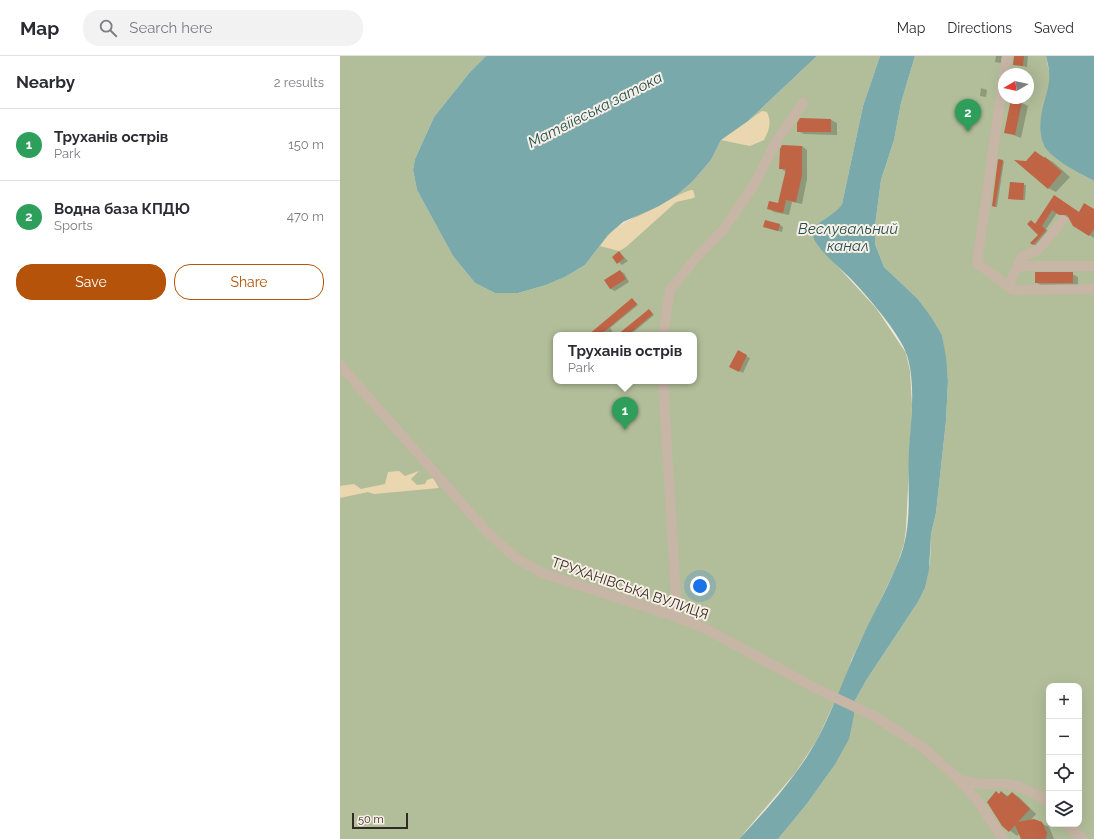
<!DOCTYPE html>
<html lang="en">
<head>
<meta charset="utf-8">
<style>
	:root { --surface:#fff; --page:#f2f2f3; --text:#2b2b33; --muted:#7c7c81; --line:#e1e1e2; --accent:#b45309 }
	body { margin:0; font-family:Raleway,sans-serif; background:var(--page); color:var(--text) }
	.controls { position:absolute; right:12px; bottom:12px; display:grid; overflow:hidden; border-radius:8px; box-shadow:0 4px 16px #0002 }
	.controls button { width:36px; height:36px; display:grid; place-items:center; padding:0; border:0; border-bottom:1px solid var(--line); background:var(--surface); color:var(--text); font:20px sans-serif }
	.compass { position:absolute; left:658px; top:12px; width:36px; height:36px; border-radius:50%; background:var(--surface); box-shadow:0 4px 16px #0002; rotate:261deg }
	.scale { position:absolute; left:12px; bottom:10px; width:56px; box-sizing:border-box; padding-left:4px; border:2px solid #332a26; border-top:0; font-size:11px; line-height:14px; white-space:nowrap; color:#332a26; -webkit-text-stroke:3px #f8efe5; paint-order:stroke }
	.you { position:absolute; left:360px; top:530px; width:14px; height:14px; margin:-10px; border:3px solid #fff; border-radius:50%; background:#1a73e8; box-shadow:0 0 0 6px #1a73e833 }
	.badge { display:grid; place-items:center; width:26px; height:26px; border-radius:50%; background:var(--accent); color:#fff; font-size:13px; font-weight:700 }
	.pin { position:absolute; translate:-50% -33px; filter:drop-shadow(0 1px 2px #0008) }
	.pin::after { content:''; position:absolute; top:21px; width:14px; height:12px; background:inherit; clip-path:polygon(0 0,100% 0,50% 100%) }
	.popup { position:absolute; left:213px; top:276px; width:144px; height:52px; box-sizing:border-box; display:grid; place-content:center; border-radius:8px; background:var(--surface); filter:drop-shadow(0 1px 3px #0005); font-size:13px; white-space:nowrap; color:var(--muted) }
	.popup b { font-size:15px; color:var(--text) }
	.popup::after { content:''; position:absolute; left:50%; top:100%; margin-left:-8px; border:8px solid transparent; border-top-color:var(--surface) }
	.list { margin:0; padding:0; list-style:none }
	h2 { display:flex; justify-content:space-between; align-items:center; height:52px; margin:0; padding:0 16px; font-size:17px }
	h2 small { font-size:13px; font-weight:400; color:var(--muted) }
	.list li { display:grid; grid-template-columns:26px 1fr auto; gap:12px; align-items:center; box-sizing:border-box; height:72px; padding:0 16px; border-top:1px solid var(--line) }
	.list b { display:block; font-size:15px; white-space:nowrap }
	.list p { margin:0; font-size:13px; white-space:nowrap; color:var(--muted) }
	.list em { font-size:13px; font-style:normal; color:var(--muted) }
	.actions { display:flex; gap:8px; padding:12px 16px }
	.actions a { flex:1; padding:9px 0; border:1px solid var(--accent); border-radius:16px; text-align:center; font-size:14px; color:var(--accent) }
	.actions .main { background:var(--accent); color:#fff }
	.icon { flex:none; width:22px; height:22px; fill:none; stroke:currentColor; stroke-width:2; stroke-linecap:round; stroke-linejoin:round }
	.map { position:relative; flex:none; width:754px; height:783px; overflow:hidden }
	header { display:flex; align-items:center; gap:24px; box-sizing:border-box; height:56px; padding:0 20px; background:var(--surface); border-bottom:1px solid var(--line) }
	header strong { font-size:19px }
	nav { display:flex; gap:22px; margin-inline-start:auto; font-size:14px }
	.search { width:280px; height:36px; background:var(--page); display:flex; align-items:center; gap:10px; box-sizing:border-box; padding:0 14px; border-radius:16px; color:var(--muted); font-size:15px }
	main { display:flex }
	aside { flex:1; background:var(--surface) }
	.map>svg:first-child { display:block }
</style>
</head>
<body>
<header>
<strong>Map</strong>
<div class="search"><svg class="icon" aria-label="search" viewBox="0 0 24 24"><circle cx="10" cy="10" r="6"/><path d="M15 15l6 6"/></svg>Search here</div>
<nav><a>Map</a><a>Directions</a><a>Saved</a></nav>
</header>
<main>
<aside>
<h2>Nearby<small>2 results</small></h2>
<ul class="list">
<li><span class="badge" style="background:#2e9e5b">1</span><div><b>Труханів острів</b><p>Park</p></div><em>150 m</em></li>
<li><span class="badge" style="background:#2e9e5b">2</span><div><b>Водна база КПДЮ</b><p>Sports</p></div><em>470 m</em></li>
</ul>
<div class="actions"><a class="main">Save</a><a>Share</a></div>
</aside>
<div class="map">
<svg width="754" height="783" viewBox="0 0 754 783">
	<rect width="100%" height="100%" fill="#f0e5d9"/>
	<!-- green -->
	<path fill="#b2be9a" fill-rule="evenodd" d="M0 0H146L130 16 94 61 75 103 73 114 77 134 113 200 135 227 155 237H178L206 229 225 221 245 209 268 179 296 160 337 139 352 126 371 104 381 84 408 65 477 0H540L523 50 502 148 499 154 485 164 478 189 536 252 566 297 570 315 572 349 566 473 564 488 556 512 511 605 505 624 477 684 456 716 399 783H0ZM216 279H354V325H216Z
		M575 0H706L711 25 702 58 703 88C717 104 735 115 754 125V783H438L466 749 494 710 513 648 527 623 578 546 585 532 590 506 591 478 596 457 606 365 608 325 602 279 577 242 544 211 535 188V170L541 124 554 84 561 47ZM664 18H688V42H664ZM709 630H739V768H709Z"/>
	<!-- sand -->
	<path fill="#ead7b0" d="M422 55 427 56C432 67 429 74 424 84L410 90 381 84Z
		M351 134H353L355 141C348 145 342 143 335 147L286 191 279 195 260 190C277 167 282 168 307 156 322 149 335 139 351 134Z
		M59 415 65 420 79 415 71 423 77 429 85 428 87 424 93 422 99 432 34 438 28 436 0 442V430L14 428 21 433 45 428 48 416Z"/>
	<!-- water -->
	<path fill="#79a9ab" d="M146 0H477L408 65 381 84 371 104 352 126 337 139 319 150 283 166 268 179 245 209 225 221 206 229 178 237H155L135 227 113 200 77 134 73 114 75 103 94 61 130 16Z
		M540 0H575L561 47 554 84 541 124 535 170V188L544 211 577 242 591 261 602 279 606 301 608 325 606 365 596 457 591 478 589 514 585 532 578 546 527 623 513 648 514 659 509 683 494 710 466 749 438 783H399C425 756 460 716 478 682 495 650 506 615 522 582 535 553 556 518 564 489 572 458 567 425 569 394 571 363 576 329 567 299 560 277 524 236 508 220 498 210 485 200 477 188 474 185 472 179 473 175 474 167 496 159 502 148L523 50Z
		M706 0H754V125C741 118 707 101 703 87 699 76 700 62 703 51 709 28 712 23 706 0Z"/>
	<!-- shadow -->
	<path fill="#0003" d="M656 0H662L661 7 655 6Z
		M675 0H688L687 11 674 8Z
		M641 32 647 34 646 41 640 40Z
		M682 47 688 50 681 82 666 76Z
		M461 63 491 64 497 67V79L464 78 458 75Z
		M462 90 467 94V123L462 148 452 146 449 159 434 156 428 152 439 148 446 116 440 112Z
		M695 96 713 106 730 121 716 136 708 132 686 106Z
		M659 104 664 105 657 151H654Z
		M671 127 686 129 685 144 671 143Z
		M714 141 739 157 754 154V182L734 169 729 161H725L717 157 706 173 710 177 698 191 693 188 700 179 691 165 696 168Z
		M440 169 443 171 442 176 424 171Z
		M279 196 288 205 282 209 273 201Z
		M280 215 284 217 289 226 275 235 271 233 266 224Z
		M732 218 738 221V229L702 230 696 226Z
		M294 245 298 249 270 272 275 279H249Z
		M309 254 314 259 290 279H279Z
		M398 296 410 302 403 317 391 310Z
		M661 736 668 740 672 737 679 741 696 758 690 765 701 767 709 771 714 783H682L680 777 677 780 663 769 660 739Z"/>
	<!-- building -->
	<path fill="#c06446" d="M674 0H684L683 10 673 9Z
		M671 43 682 46 675 79 664 77Z
		M460 62 491 63V76H457V67Z
		M442 89 462 90V119L456 146 446 144 443 157 427 153 429 145 438 147 446 113H439L440 93Z
		M695 95 704 102 705 101 722 116 708 133 674 104 686 105Z
		M658 103 663 104 655 151 652 150Z
		M670 126 684 127 683 144 668 143Z
		M714 139 739 156 744 147 754 153V173L749 180 733 170 727 159H719L712 154 702 170 706 174 693 189 690 187 698 179 687 168 691 164 695 168Z
		M425 164 440 168 438 175 423 171Z
		M279 195 284 202 277 208 272 201Z
		M280 214 286 223 270 233 264 224Z
		M695 216H733V227H695Z
		M292 242 297 248 278 264 260 279H248Z
		M309 253 313 258 288 279H277Z
		M398 294 407 299 399 316 389 311Z
		M656 735 659 738 661 735 667 741 672 736 690 753 678 766 694 763 702 766 707 777 706 783H681L675 769 669 776 662 770 647 746Z"/>
	<g fill="none" stroke-linecap="round" stroke-linejoin="round">
		<!-- minor -->
		<path stroke="#c7b5a6" stroke-width="10" d="M664 18 637 207 673 234 754 233
			M664 18 667 0
			M678 210H754
			M668 231 682 201 698 194 723 164
			M323 279 330 234 354 204 384 173 415 127 437 84 463 47
			M0 309 147 476 176 502 202 517 334 560 366 573 477 633 536 661 585 693 618 723 637 744 663 783
			M323 325 336 540 334 560
			M618 723 639 728H668L680 731 709 745
			M726 768 743 783"/>
	</g>
	<g text-anchor="middle" dominant-baseline="central" stroke-width="4" stroke-linejoin="round" paint-order="stroke">
		<!-- street labels -->
		<g font-size="14" fill="#332a26" stroke="#f8efe5">
			<text transform="translate(290 532) rotate(19)">ТРУХАНІВСЬКА ВУЛИЦЯ</text>
		</g>
		<!-- water labels -->
		<g font-size="15" font-style="italic" fill="#1e4f53" stroke="#f8efe5">
			<text transform="translate(255 54) rotate(-27)">Матвіївська затока</text>
			<text x="508" y="173">Веслувальний<tspan x="508" dy="17">канал</tspan></text>
		</g>
	</g>
</svg>
<div class="controls">
<button>+</button>
<button>−</button>
<button><svg class="icon" aria-label="locate" viewBox="0 0 24 24"><circle cx="12" cy="12" r="6"/><path d="M12 2v4M12 18v4M2 12h4M18 12h4"/></svg></button>
<button><svg class="icon" aria-label="layers" viewBox="0 0 24 24"><path d="M12 4l9 5-9 5-9-5zM3 14l9 5 9-5"/></svg></button>
</div>
<svg class="compass" viewBox="-18 -18 36 36"><path d="M0-13l5 13h-10z" fill="#e53935"/><path d="M0 13l5-13h-10z" fill="#7c7c81"/></svg>
<div class="scale">50 m</div>
<div class="you"></div>
<div class="pin badge" style="left:285px;top:374px;background:#2e9e5b">1</div>
<div class="popup"><b>Труханів острів</b>Park</div>
<div class="pin badge" style="left:628px;top:76px;background:#2e9e5b">2</div>
</div>
</main>
</body>
</html>
